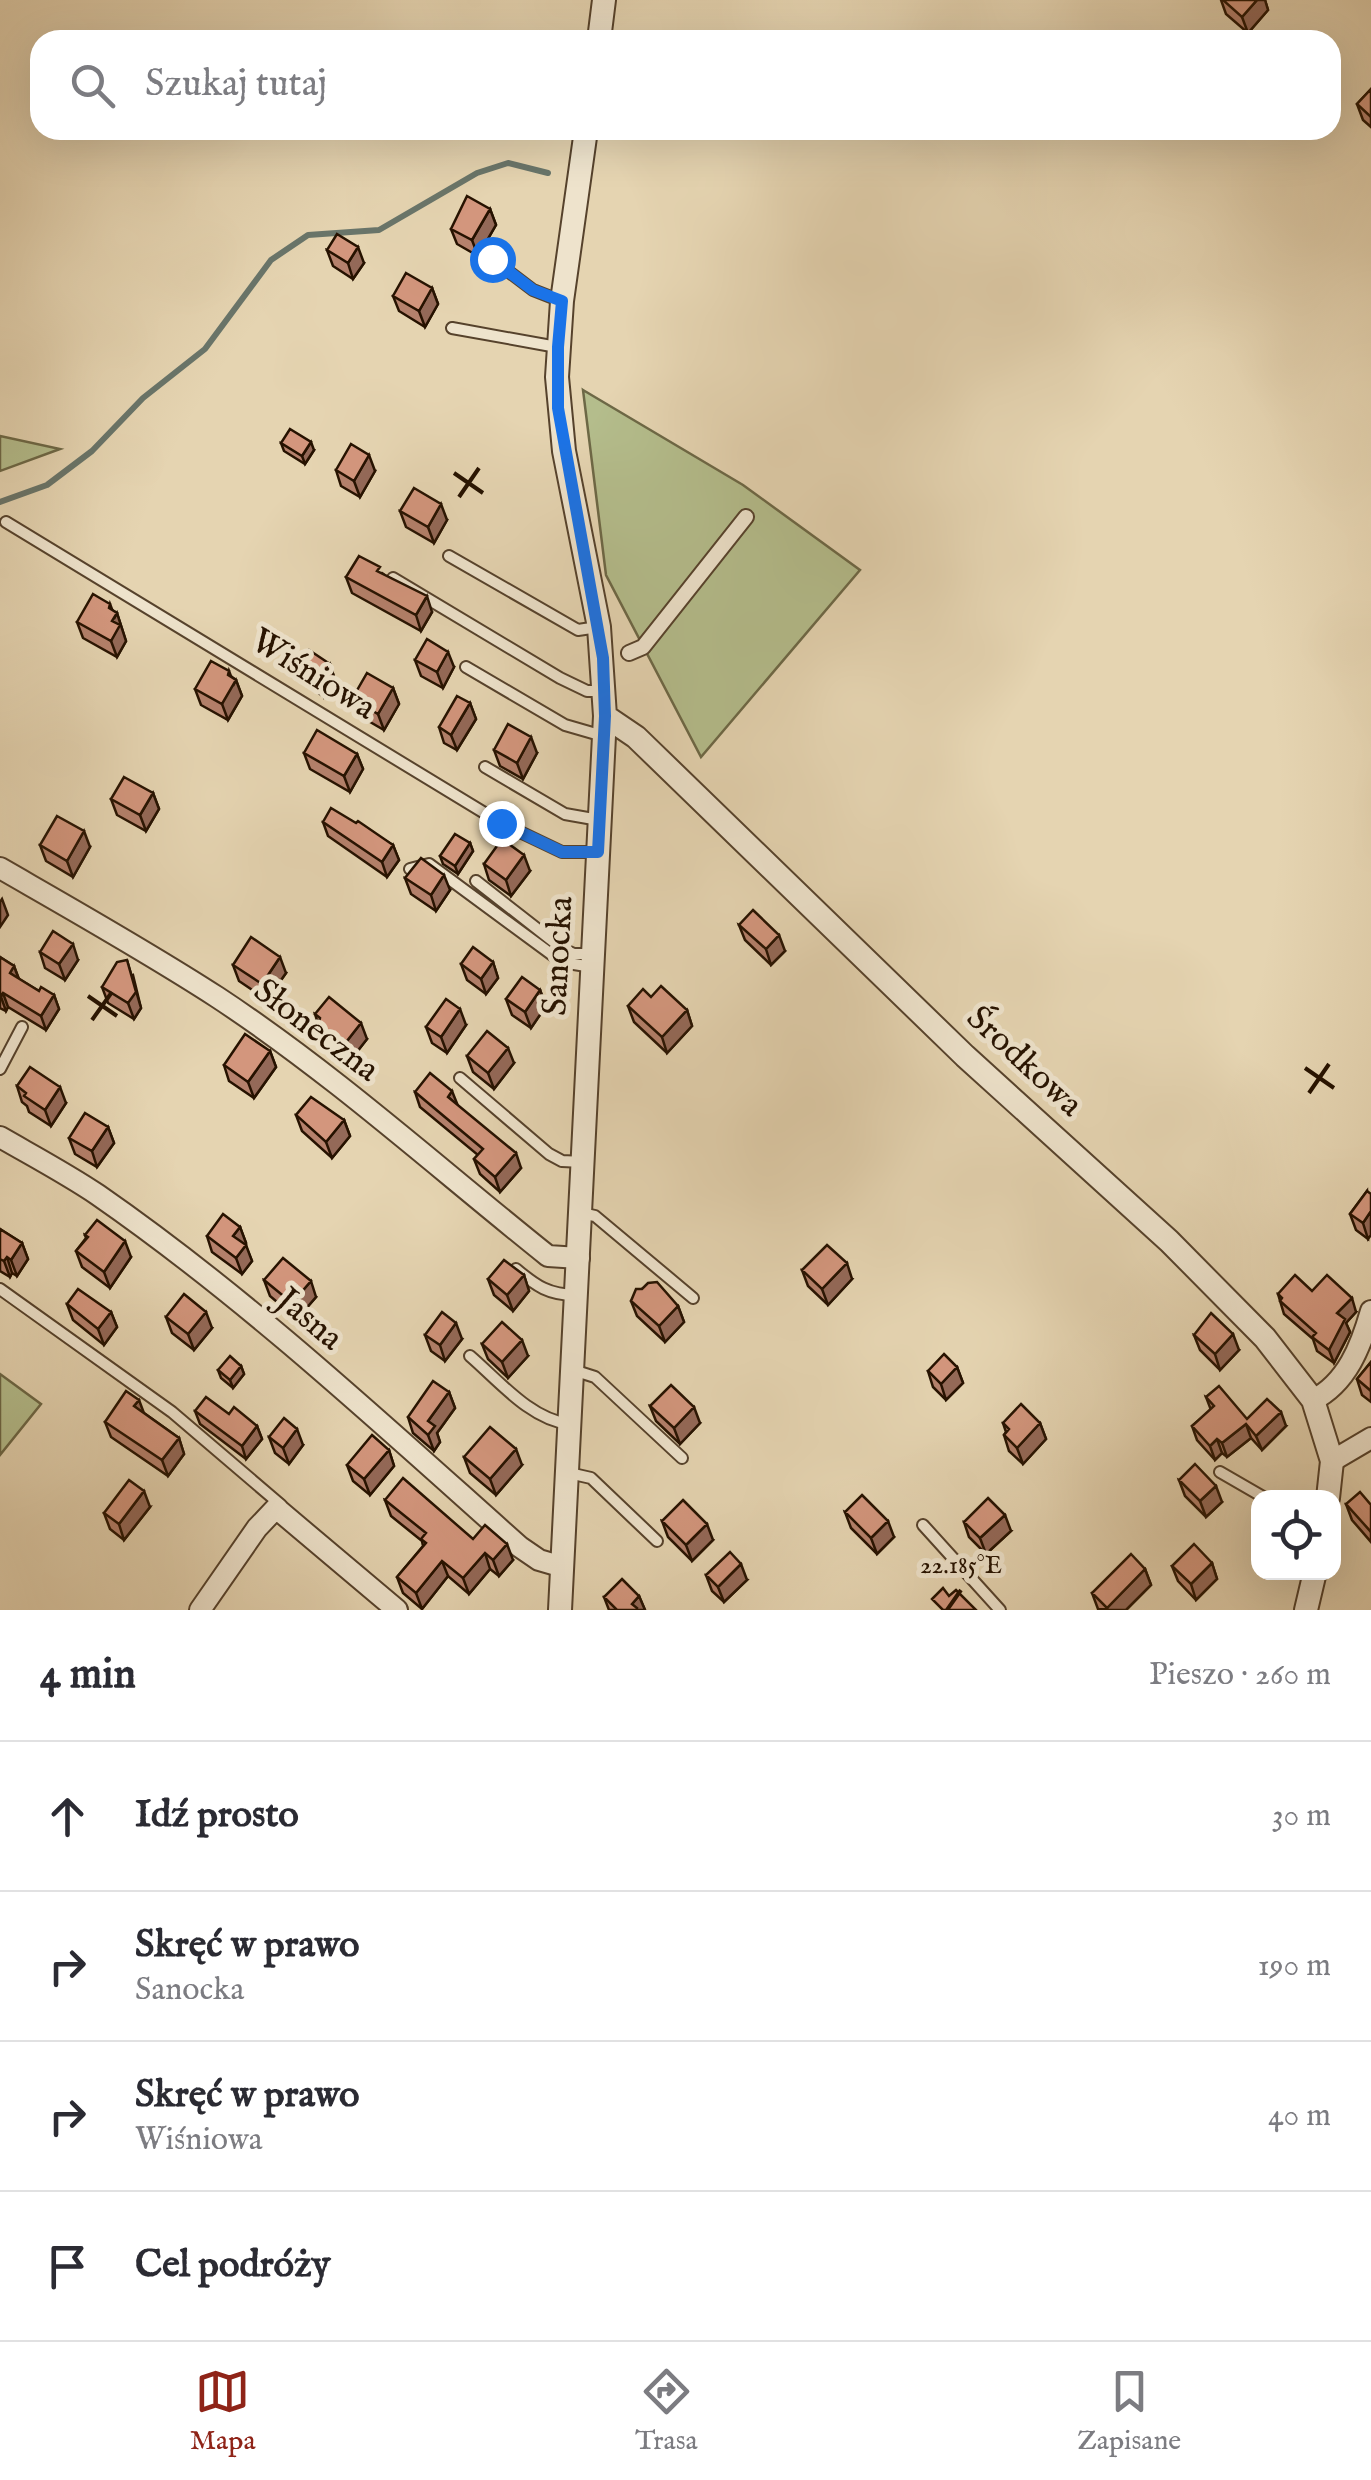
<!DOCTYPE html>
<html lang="pl">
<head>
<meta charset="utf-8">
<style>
	:root { --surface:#fff; --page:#f7f7f7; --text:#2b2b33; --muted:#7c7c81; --line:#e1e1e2; --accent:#8f2418 }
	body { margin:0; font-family:"IM FELL English",serif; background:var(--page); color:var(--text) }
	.controls { position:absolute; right:30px; bottom:30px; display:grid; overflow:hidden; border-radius:20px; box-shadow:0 10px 40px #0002 }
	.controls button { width:90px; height:90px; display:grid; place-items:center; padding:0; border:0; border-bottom:2px solid var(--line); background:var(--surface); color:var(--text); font:50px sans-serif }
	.stop { position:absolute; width:30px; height:30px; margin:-22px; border:8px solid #1a73e8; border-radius:50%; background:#fff }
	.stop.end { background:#1a73e8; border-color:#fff; box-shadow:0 2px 10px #0008 }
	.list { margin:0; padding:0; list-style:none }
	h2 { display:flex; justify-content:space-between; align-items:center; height:130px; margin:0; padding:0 40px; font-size:42px }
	h2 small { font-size:32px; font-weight:400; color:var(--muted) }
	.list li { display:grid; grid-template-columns:65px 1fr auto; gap:30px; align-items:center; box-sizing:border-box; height:150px; padding:0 40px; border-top:2px solid var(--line) }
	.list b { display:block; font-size:38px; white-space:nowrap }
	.list p { margin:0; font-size:32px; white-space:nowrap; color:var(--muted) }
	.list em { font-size:32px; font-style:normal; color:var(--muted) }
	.icon { flex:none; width:55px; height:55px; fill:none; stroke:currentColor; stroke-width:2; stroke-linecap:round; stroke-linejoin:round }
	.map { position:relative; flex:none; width:1371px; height:1610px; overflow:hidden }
	.search { position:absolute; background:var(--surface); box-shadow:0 10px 40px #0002; left:30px; right:30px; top:30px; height:110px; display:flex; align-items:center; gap:25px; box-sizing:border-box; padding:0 35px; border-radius:30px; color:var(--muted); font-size:38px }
	.sheet { height:730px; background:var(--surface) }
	nav { display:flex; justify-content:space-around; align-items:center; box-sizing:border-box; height:140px; border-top:2px solid var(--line); background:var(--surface); font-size:28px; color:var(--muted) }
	nav a { display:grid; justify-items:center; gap:5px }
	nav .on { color:var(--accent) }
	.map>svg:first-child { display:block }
</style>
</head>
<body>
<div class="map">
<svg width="1371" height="1610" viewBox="0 0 1371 1610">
	<rect width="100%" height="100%" fill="#e5d4b1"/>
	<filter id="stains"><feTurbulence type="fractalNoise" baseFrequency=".002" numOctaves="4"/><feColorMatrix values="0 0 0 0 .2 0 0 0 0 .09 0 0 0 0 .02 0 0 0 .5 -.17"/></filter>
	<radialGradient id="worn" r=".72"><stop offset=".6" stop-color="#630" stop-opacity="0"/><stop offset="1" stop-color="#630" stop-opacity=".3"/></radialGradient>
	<!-- green -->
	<path fill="#b4bd8c" stroke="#6d6846" stroke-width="2.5" d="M583 390 743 485 860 570 701 757 606 575Z
		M0 436 60 449 0 471Z
		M0 1374 41 1404 0 1455Z"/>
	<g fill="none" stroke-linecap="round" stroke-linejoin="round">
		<!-- stream -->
		<path stroke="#69756a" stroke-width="6" d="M0 502 47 485 92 451 143 398 205 349 271 260 308 235 379 230 477 173 508 163 548 173"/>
		<!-- service casing -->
		<g stroke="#56422c" stroke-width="14">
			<path id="service" d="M492 259 533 290 561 301
				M452 328 557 347
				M6 522 501 823 562 852H598
				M449 556 578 630 598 627
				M393 578 560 678 587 691H604
				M466 667 565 725 603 736
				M485 767 565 814 599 820
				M410 869 429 864 562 962 592 967
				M476 881 563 949 574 954H593
				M0 1069 22 1027
				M460 1078 549 1154 562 1161 583 1162
				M581 1213 595 1216 693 1298
				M516 1269C536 1286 549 1295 576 1295
				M0 1289 172 1412 281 1505
				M470 1356C499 1381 530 1419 569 1424
				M573 1370 595 1377 682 1458
				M1220 1472 1265 1498
				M569 1473 591 1478 657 1541
				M923 1525 1000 1610"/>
		</g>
		<!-- pedestrian casing -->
		<g stroke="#56422c" stroke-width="18">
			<path id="pedestrian" d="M629 653 643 647 746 517"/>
		</g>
		<!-- minor casing -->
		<g stroke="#56422c" stroke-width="24">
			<path id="minor" d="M0 868C73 910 146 951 217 997 334 1074 439 1169 548 1256L579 1258
				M0 1137C33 1156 67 1174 98 1195 248 1299 384 1426 520 1547L539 1560 563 1567
				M1313 1400C1347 1383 1361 1346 1371 1311
				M1332 1461 1371 1438
				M200 1610 257 1528 276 1508 397 1610"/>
		</g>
		<!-- tertiary casing -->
		<g stroke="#56422c" stroke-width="26">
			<path id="tertiary" d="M599 40 604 0
				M605 716 636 737 965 1056 1169 1241 1265 1338 1313 1400 1332 1461 1328 1498
				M560 1610 605 716 599 627 564 451 557 377 562 301 586 130
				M1306 1610 1315 1572"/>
		</g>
		<!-- service -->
		<use href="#service" stroke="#eee3cc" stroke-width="10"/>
		<!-- pedestrian -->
		<use href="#pedestrian" stroke="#eee3cc" stroke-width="14"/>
		<!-- minor -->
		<use href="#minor" stroke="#eee3cc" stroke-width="20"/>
		<!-- tertiary -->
		<use href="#tertiary" stroke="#eee3cc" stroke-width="22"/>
	</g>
	<!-- wall -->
	<path fill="#b5816c" stroke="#261200" stroke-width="2.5" d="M1221 0H1265L1268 10 1248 33 1226 14Z
		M1371 89V127L1363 120 1357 104Z
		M490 209 496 225 478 256 457 244 451 229Z
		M327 250 364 263 353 279 333 266Z
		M432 288 438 304 425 327 399 311 393 296Z
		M281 443 314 450 305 464 284 451Z
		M336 470 375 471 360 497 341 486Z
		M400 511 447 520 434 543 406 527Z
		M382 573 432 612 421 631 352 593 346 577Z
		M112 610 117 613 126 641 117 657 83 638 77 622Z
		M415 660 454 667 443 688 421 676Z
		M330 664 335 680 324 697 304 683 298 667Z
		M232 677 236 680 242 696 228 720 201 705 195 689Z
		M393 688 399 704 384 730 358 715 352 699Z
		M470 703 476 719 457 750 444 743 439 727Z
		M494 750 537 753 523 779 500 766Z
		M304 753 357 754 363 769 350 792 310 769Z
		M153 793 159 809 146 831 117 815 111 799Z
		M323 822 356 823 393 845 399 860 387 877 328 836Z
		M470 843 473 851 458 874 443 864 440 856Z
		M40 845 90 847 73 877 46 861Z
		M484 864 530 871 511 896 489 880Z
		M405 878 450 890 436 911 411 894Z
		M739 925 785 951 771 965 745 940Z
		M40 952 78 960 65 980 45 968Z
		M0 957 14 966 19 979 39 991 54 995 59 1009 46 1030 8 1007 6 1011 0 1008Z
		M493 962 498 978 486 994 467 980 461 964Z
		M233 965 286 973 267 1000 239 981Z
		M133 975 141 1008 134 1019 108 1003 102 987Z
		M540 990 546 1006 531 1028 512 1015 506 999Z
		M651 997 687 1010 692 1026 667 1053 634 1022 628 1006Z
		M315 1014 367 1039 349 1062 324 1042Z
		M466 1025 447 1053 432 1043 426 1027Z
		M270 1051 276 1067 254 1098 229 1081 224 1065Z
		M467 1056 514 1063 494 1089 473 1072Z
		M17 1086 66 1103 51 1126 29 1112 27 1106 22 1102Z
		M415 1092 458 1106 521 1168 500 1192 480 1174 474 1159 478 1155 420 1107Z
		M296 1115 344 1120 350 1136 332 1158 302 1131Z
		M108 1127 114 1143 97 1167 75 1154 69 1138Z
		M1367 1191 1368 1239 1356 1230 1350 1214Z
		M240 1227 246 1243 245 1244 252 1261 242 1274 212 1252 207 1236Z
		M0 1229 22 1243 28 1259 17 1276 12 1273 10 1277 0 1271Z
		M85 1235 131 1257 110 1288 82 1267 76 1251 86 1238Z
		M802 1270 852 1279 828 1305 808 1286Z
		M524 1275 529 1291 513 1311 494 1295 488 1279Z
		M264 1280 316 1297 297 1319 270 1296Z
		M642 1289 678 1306 684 1322 665 1342 637 1316 631 1301Z
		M1278 1294 1356 1312 1346 1323 1350 1332 1334 1363 1317 1351 1313 1339 1284 1314Z
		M67 1304 111 1312 117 1327 104 1345 73 1320Z
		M166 1317 212 1328 194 1350 172 1333Z
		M425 1335 462 1339 445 1361 431 1351Z
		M1194 1335 1239 1350 1220 1370 1200 1350Z
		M482 1344 528 1356 508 1378 488 1359Z
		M1371 1362V1402L1362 1395 1357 1379Z
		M241 1366 244 1374 233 1388 221 1378 218 1370Z
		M957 1367 963 1383 946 1400 933 1387 928 1371Z
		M449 1392 455 1408 437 1433 440 1442 434 1451 413 1433 408 1417Z
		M1206 1397 1247 1419 1286 1426 1262 1450 1251 1438 1227 1457 1222 1453 1215 1460 1197 1440 1192 1426 1211 1410Z
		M650 1406 700 1423 680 1444 656 1421Z
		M195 1411 229 1414 257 1426 262 1439 246 1459 200 1424Z
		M144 1413 179 1438 184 1454 168 1476 111 1437 105 1422Z
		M1003 1423H1040L1046 1439 1023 1464 1009 1451 1004 1435 1006 1432Z
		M269 1437 303 1445 289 1464 275 1453Z
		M389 1450 394 1466 370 1495 353 1481 347 1465Z
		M464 1457 522 1465 496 1495 470 1473Z
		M1179 1480 1222 1502 1206 1517 1185 1496Z
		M385 1500 473 1539 513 1560 499 1576 490 1569 469 1594 448 1576 422 1609 403 1593 397 1577 423 1546 422 1541 391 1516Z
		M1346 1504 1371 1505V1542L1352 1520Z
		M150 1507 124 1540 110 1529 104 1513Z
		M845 1512 894 1537 877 1554 851 1528Z
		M662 1521 713 1540 692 1561 668 1537Z
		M964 1522 1011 1531 986 1554 969 1537Z
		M1212 1563 1217 1579 1196 1600 1178 1581 1172 1566Z
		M1145 1569 1151 1585 1126 1610 1098 1609 1092 1593Z
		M706 1575 747 1580 724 1602 712 1591Z
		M639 1596 645 1610H609L604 1597Z"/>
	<!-- shaded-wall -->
	<path fill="#946958" stroke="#261200" stroke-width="2.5" d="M1257 0H1265L1268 10 1248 33 1242 17Z
		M490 209 496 225 478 256 472 240Z
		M358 247 364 263 353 279 348 263Z
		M432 288 438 304 425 327 419 311Z
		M311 442 314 450 305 464 302 456Z
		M369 455 375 471 360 497 354 481Z
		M441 504 447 520 434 543 428 527Z
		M427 596 432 612 421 631 416 615Z
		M110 604 115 617 117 613 126 641 117 657 111 641 109 608Z
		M448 652 454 667 443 688 437 672Z
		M330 664 335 680 324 697 318 681Z
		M229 671 234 684 236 680 242 696 228 720 222 704Z
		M393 688 399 704 384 730 378 714Z
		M470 703 476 719 457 750 451 735Z
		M531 737 537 753 523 779 517 763Z
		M357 754 363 769 350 792 344 776Z
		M153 793 159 809 146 831 140 815Z
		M84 831 90 847 73 877 67 861Z
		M470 843 473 851 458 874 455 866Z
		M393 845 399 860 387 877 382 862Z
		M524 855 530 871 511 896 506 880Z
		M444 875 450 890 436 911 431 895Z
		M2 899 8 915 0 927V902Z
		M779 935 785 951 771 965 766 949Z
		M73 944 78 960 65 980 59 964Z
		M280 957 286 973 267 1000 262 984Z
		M127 960 141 1008 134 1019 128 1003Z
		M493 962 498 978 486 994 481 979Z
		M14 966 19 980 10 973Z
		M540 990 546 1006 531 1028 525 1012Z
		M3 993 8 1007 6 1011 1 997Z
		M54 995 59 1009 46 1030 41 1016Z
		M460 1009 466 1025 447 1053 441 1037Z
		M687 1010 692 1026 667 1053 662 1037Z
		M361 1023 367 1039 349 1062 343 1046Z
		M508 1048 514 1063 494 1089 488 1073Z
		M270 1051 276 1067 254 1098 248 1082Z
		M60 1087 66 1103 51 1126 45 1110Z
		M452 1091 458 1106 448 1097Z
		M344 1120 350 1136 332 1158 326 1142Z
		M108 1127 114 1143 97 1167 92 1151Z
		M516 1153 521 1168 500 1192 495 1177Z
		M1371 1211V1235L1368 1239 1363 1223Z
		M240 1227 246 1243 239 1252 233 1236Z
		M125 1241 131 1257 110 1288 104 1272Z
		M22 1243 28 1259 17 1276 11 1260Z
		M246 1245 252 1261 242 1274 236 1258Z
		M7 1257 12 1273 10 1277 4 1261Z
		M847 1263 852 1279 828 1305 822 1289Z
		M524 1275 529 1291 513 1311 507 1295Z
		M311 1281 316 1297 297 1319 292 1303Z
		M1352 1298 1356 1312 1346 1323 1350 1332 1334 1363 1329 1350 1337 1313Z
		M678 1306 684 1322 665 1342 659 1326Z
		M111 1312 117 1327 104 1345 98 1329Z
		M206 1312 212 1328 194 1350 188 1334Z
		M456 1323 462 1339 445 1361 440 1345Z
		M1233 1334 1239 1350 1220 1370 1215 1354Z
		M522 1340 528 1356 508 1378 502 1362Z
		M241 1366 244 1374 233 1388 230 1380Z
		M957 1367 963 1383 946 1400 941 1384Z
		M449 1392 455 1408 437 1433 440 1442 434 1451 428 1435V1421Z
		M139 1400 145 1416 134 1406Z
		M694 1407 700 1423 680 1444 674 1428Z
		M1281 1412 1286 1426 1262 1450 1256 1436Z
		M1040 1423 1046 1439 1023 1464 1017 1448Z
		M1246 1424 1251 1438 1227 1457 1222 1443Z
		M257 1426 262 1439 246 1459 242 1446Z
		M297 1429 303 1445 289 1464 283 1448Z
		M179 1438 184 1454 168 1476 162 1460Z
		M1217 1439 1222 1453 1215 1460 1210 1446Z
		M516 1449 522 1465 496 1495 490 1479Z
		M389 1450 394 1466 370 1495 364 1479Z
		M1216 1486 1222 1502 1206 1517 1200 1501Z
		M144 1491 150 1507 124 1540 119 1524Z
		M1005 1515 1011 1531 986 1554 980 1538Z
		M888 1521 894 1537 877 1554 871 1538Z
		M707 1524 713 1540 692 1561 686 1545Z
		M507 1544 513 1560 499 1576 493 1560Z
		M485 1553 490 1569 469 1594 463 1578Z
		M442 1561 448 1576 422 1609 416 1593Z
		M1212 1563 1217 1579 1196 1600 1191 1584Z
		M741 1564 747 1580 724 1602 718 1587Z
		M1145 1569 1151 1585 1126 1610H1108L1107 1608Z
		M639 1596 645 1610H634L632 1604Z"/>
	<!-- building -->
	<path fill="#d3967d" stroke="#261200" stroke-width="2.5" d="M1223 0H1257L1242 17Z
		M1371 89V117L1357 104Z
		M467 196 490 209 472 240 451 229Z
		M337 234 358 247 348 263 327 250Z
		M406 273 432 288 419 311 393 296Z
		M290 429 311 442 302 456 281 443Z
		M351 444 369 455 354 481 336 470Z
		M414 488 441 504 428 527 400 511Z
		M359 556 380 567 377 571 427 596 416 615 346 577Z
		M93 594 110 604 109 608 117 613 112 621 120 625 111 641 77 622Z
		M427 639 448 652 437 672 415 660Z
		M309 650 330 664 318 681 298 667Z
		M211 661 229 671 228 675 236 680 222 704 195 689Z
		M367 673 393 688 378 714 352 699Z
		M457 696 470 703 451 735 439 727Z
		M508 724 531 737 517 763 494 750Z
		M317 730 357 754 344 776 304 753Z
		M124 777 153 793 140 815 111 799Z
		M331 808 356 823 358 821 393 845 382 862 323 822Z
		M57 816 84 831 67 861 40 845Z
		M455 834 470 843 455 866 440 856Z
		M502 839 524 855 506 880 484 864Z
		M421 858 444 875 431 895 405 878Z
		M753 910 779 935 766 949 739 925Z
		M53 931 73 944 59 964 40 952Z
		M251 937 280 957 262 984 233 965Z
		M473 947 493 962 481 979 461 964Z
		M0 957 14 966 10 973 39 991 41 987 54 995 41 1016 3 993 0 997Z
		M127 960 136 992 128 1003 102 987 117 962Z
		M522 977 540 990 525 1012 506 999Z
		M661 986 687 1010 662 1037 628 1006 643 989 651 997Z
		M329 997 361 1023 343 1046 318 1026 320 1018 315 1014Z
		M446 999 460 1009 441 1037 426 1027Z
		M487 1031 508 1048 488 1073 467 1056Z
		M245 1034 270 1051 248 1082 224 1065Z
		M30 1067 60 1087 45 1110 24 1096 26 1093 17 1086Z
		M430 1073 452 1091 448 1097 516 1153 495 1177 474 1159 483 1149 415 1092Z
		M311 1097 344 1120 326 1142 296 1115Z
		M85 1113 108 1127 92 1151 69 1138Z
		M1367 1191 1371 1194V1211L1363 1223 1350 1214Z
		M223 1214 240 1227 233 1236 246 1245 236 1258 207 1236Z
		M97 1220 125 1241 104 1272 76 1251 88 1237 85 1235Z
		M0 1229 22 1243 11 1260 7 1257 4 1261 0 1259Z
		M827 1245 847 1263 822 1289 802 1270Z
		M283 1258 311 1281 292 1303 264 1280Z
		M504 1260 524 1275 507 1295 488 1279Z
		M1295 1275 1312 1291 1327 1275 1352 1298 1337 1313 1345 1319 1329 1350 1312 1337 1316 1333 1280 1301 1282 1298 1278 1294Z
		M657 1282 678 1306 659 1326 631 1301 636 1289H642L648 1283Z
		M78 1289 111 1312 98 1329 67 1304Z
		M184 1294 206 1312 188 1334 166 1317Z
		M442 1312 456 1323 440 1345 425 1335Z
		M1211 1313 1233 1334 1215 1354 1194 1335Z
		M502 1322 522 1340 502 1362 482 1344Z
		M944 1354 957 1367 941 1384 928 1371Z
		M230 1356 241 1366 230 1380 218 1370Z
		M1371 1362V1391L1357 1379Z
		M433 1381 449 1392 428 1421 435 1426 428 1435 408 1417Z
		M671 1385 694 1407 674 1428 650 1406Z
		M1219 1386 1247 1419 1267 1399 1281 1412 1256 1436 1246 1424 1222 1443 1217 1439 1210 1446 1192 1426 1214 1406 1206 1397Z
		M126 1391 139 1400 134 1406 179 1438 162 1460 105 1422Z
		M206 1397 229 1414 234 1407 257 1426 242 1446 195 1411Z
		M1021 1404 1040 1423 1017 1448 1004 1435 1009 1429 1003 1423Z
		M284 1418 297 1429 283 1448 269 1437Z
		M490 1427 516 1449 490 1479 464 1457Z
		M372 1435 389 1450 364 1479 347 1465Z
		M1195 1464 1216 1486 1200 1501 1179 1480Z
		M403 1478 473 1539 485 1525 507 1544 493 1560 485 1553 463 1578 442 1561 416 1593 397 1577 426 1543 421 1539 426 1533 385 1500Z
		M129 1480 144 1491 119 1524 104 1513Z
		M1360 1492 1371 1505V1532L1346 1504Z
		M862 1495 888 1521 871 1538 845 1512Z
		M988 1498 1005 1515 980 1538 964 1522Z
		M683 1500 707 1524 686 1545 662 1521Z
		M1194 1544 1212 1563 1191 1584 1172 1566Z
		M730 1552 741 1564 718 1587 706 1575Z
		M1131 1554 1145 1569 1107 1608 1092 1593Z
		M622 1579 639 1596 632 1604 637 1608 636 1610H617L604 1597Z
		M943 1588 949 1596 956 1590 976 1610H943L932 1599Z"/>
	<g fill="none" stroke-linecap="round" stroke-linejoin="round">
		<!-- route -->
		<path stroke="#1a73e8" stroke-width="12" d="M492 259 533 290 562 301 558 347V408L603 658 605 716 598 852H562L501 823"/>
	</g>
	<!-- ticks -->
	<path fill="none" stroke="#261200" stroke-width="4" d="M454 473 483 493M459 497 479 468M88 996 117 1016M92 1020 112 992M1305 1068 1334 1088M1309 1093 1329 1064M947 1610 961 1590"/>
	<g text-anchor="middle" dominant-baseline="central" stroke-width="10" stroke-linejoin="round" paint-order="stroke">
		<!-- street labels -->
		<g font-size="35" fill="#261200" stroke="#eee3cc">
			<text transform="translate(313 675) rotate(32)">Wiśniowa</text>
			<text transform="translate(559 956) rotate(-87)">Sanocka</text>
			<text transform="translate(316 1031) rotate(37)">Słoneczna</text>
			<text transform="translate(1024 1062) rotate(43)">Środkowa</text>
			<text transform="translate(309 1320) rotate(40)">Jasna</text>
		</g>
	</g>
	<g font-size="25" text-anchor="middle" fill="#261200" stroke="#eee3cc" stroke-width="10" stroke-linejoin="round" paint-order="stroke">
		<text x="961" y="1573">22.185°E</text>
	</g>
	<rect width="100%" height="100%" filter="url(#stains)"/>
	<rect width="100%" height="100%" fill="url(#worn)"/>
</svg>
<div class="controls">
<button><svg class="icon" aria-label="locate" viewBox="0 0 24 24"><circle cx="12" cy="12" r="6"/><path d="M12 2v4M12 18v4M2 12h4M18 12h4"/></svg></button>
</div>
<div class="stop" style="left:492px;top:259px"></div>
<div class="stop end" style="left:501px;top:823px"></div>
<div class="search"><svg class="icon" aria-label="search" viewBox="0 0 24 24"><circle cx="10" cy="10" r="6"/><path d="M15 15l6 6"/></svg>Szukaj tutaj</div>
</div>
<section class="sheet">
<h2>4 min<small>Pieszo · 260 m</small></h2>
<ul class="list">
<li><svg class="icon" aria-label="ahead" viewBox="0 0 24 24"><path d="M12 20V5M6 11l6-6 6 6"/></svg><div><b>Idź prosto</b></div><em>30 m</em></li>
<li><svg class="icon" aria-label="right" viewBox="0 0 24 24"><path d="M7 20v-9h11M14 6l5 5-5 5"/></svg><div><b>Skręć w prawo</b><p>Sanocka</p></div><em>190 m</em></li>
<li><svg class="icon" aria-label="right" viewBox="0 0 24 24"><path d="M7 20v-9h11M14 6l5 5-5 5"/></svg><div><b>Skręć w prawo</b><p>Wiśniowa</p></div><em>40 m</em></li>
<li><svg class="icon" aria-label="arrive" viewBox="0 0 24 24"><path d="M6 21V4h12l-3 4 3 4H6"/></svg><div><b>Cel podróży</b></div></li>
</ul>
</section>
<nav>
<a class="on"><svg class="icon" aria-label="map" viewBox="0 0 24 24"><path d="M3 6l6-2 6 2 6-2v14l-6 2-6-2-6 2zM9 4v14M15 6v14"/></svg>Mapa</a>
<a><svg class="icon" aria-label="directions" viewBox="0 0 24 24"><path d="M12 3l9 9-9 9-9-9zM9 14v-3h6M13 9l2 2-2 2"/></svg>Trasa</a>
<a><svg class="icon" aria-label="saved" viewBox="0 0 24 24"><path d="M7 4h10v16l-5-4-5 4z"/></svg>Zapisane</a>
</nav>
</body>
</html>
